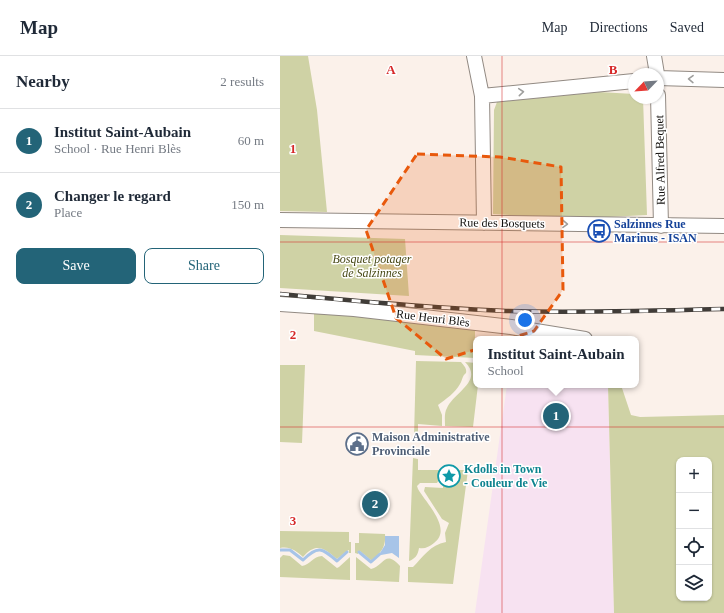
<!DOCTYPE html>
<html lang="en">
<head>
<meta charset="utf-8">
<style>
	:root { --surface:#fff; --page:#f6f6f7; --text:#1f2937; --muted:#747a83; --line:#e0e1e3; --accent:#236478 }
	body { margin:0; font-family:"Times New Roman",serif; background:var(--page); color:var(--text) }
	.controls { position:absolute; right:12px; bottom:12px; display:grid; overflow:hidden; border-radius:8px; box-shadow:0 1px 3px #0004 }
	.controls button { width:36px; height:36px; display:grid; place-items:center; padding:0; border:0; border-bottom:1px solid var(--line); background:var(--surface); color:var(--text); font:20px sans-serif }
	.compass { position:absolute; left:348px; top:12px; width:36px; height:36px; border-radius:50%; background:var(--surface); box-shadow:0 1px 3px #0004; rotate:245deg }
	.you { position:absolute; left:245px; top:264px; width:14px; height:14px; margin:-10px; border:3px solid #fff; border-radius:50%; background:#1a73e8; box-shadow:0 0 0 6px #1a73e833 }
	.badge { display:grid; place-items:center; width:26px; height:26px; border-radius:50%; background:var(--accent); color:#fff; font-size:13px; font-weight:700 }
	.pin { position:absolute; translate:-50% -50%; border:2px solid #fff; box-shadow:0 1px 4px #0006 }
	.popup { position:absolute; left:193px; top:280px; width:166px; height:52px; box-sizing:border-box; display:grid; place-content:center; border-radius:8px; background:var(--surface); filter:drop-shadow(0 1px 3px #0005); font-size:13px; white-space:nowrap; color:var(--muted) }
	.popup b { font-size:15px; color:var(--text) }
	.popup::after { content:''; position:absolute; left:50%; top:100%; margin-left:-8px; border:8px solid transparent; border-top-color:var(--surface) }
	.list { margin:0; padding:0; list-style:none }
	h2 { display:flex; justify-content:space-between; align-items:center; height:52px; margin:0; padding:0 16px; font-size:17px }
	h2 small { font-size:13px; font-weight:400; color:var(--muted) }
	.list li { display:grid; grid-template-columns:26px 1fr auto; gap:12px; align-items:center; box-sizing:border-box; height:64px; padding:0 16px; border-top:1px solid var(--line) }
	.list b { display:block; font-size:15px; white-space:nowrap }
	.list p { margin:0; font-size:13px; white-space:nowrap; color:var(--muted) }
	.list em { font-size:13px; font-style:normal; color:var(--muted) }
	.actions { display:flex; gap:8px; padding:12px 16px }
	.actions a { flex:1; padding:9px 0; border:1px solid var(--accent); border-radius:8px; text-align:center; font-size:14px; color:var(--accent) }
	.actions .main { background:var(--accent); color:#fff }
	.icon { flex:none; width:22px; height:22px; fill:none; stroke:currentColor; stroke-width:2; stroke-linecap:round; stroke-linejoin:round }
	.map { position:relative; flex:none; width:444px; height:557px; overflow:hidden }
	header { display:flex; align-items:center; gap:24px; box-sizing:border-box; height:56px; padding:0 20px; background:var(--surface); border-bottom:1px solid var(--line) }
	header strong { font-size:19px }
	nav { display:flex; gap:22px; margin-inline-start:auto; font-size:14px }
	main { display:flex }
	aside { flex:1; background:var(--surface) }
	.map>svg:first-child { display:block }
</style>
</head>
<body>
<header>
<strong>Map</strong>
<nav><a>Map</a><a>Directions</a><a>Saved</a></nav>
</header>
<main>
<aside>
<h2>Nearby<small>2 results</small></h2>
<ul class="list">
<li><span class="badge">1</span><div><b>Institut Saint-Aubain</b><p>School · Rue Henri Blès</p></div><em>60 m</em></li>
<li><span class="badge">2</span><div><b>Changer le regard</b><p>Place</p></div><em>150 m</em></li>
</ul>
<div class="actions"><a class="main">Save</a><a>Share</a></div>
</aside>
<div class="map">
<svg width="444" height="557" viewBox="0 0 444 557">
	<rect width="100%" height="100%" fill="#fbf1ea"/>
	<!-- education -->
	<path fill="#f7e2f1" d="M227 329H328L334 557H195Z"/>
	<!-- green -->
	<path fill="#cfd2a5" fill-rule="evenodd" d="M0 0H28L37 54 47 156 0 155Z
		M319 36 354 38V42H363L367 159 290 163 213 158 214 54 217 46Z
		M0 179 125 183 129 240 0 232Z
		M34 254 195 270V302L135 299V295L34 275Z
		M136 305 181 306C184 310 187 312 186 317 182 320 183 323 180 328 175 337 166 343 158 349L162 359V370L138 368V380H134Z
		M185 306 196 307V329H198L193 371 165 370C165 364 164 357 167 352 174 336 204 325 185 306Z
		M0 309H25L22 387 0 386Z
		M328 329H341L351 359 360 361 444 359V557H334ZM399 404H429V542H399Z
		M133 402 138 403V414H160V422L157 427H140L137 430 138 433C146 447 173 473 154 487 149 491 145 493 139 492 138 499 135 503 129 505Z
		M163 414H188L173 528 128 526V511H133C143 501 150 489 166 486L165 477 169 467 162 463 144 435 145 431 163 432Z
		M0 475 69 476V486H71V497H69V494L67 495 57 503C44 492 36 486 23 501 16 495 10 490 0 492Z
		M79 477 105 478C106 492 101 496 92 505L80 495H78V498L75 497V487H79Z
		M3 499 10 500 22 510C30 509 33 500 42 500L57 512 59 511 70 501V524L0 521V502Z
		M76 501 91 513C104 510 105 493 120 510L119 526 76 524Z"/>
	<!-- water -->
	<path fill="#a7c4e8" d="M105 480H119V502L112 497 101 499 100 497 105 489Z"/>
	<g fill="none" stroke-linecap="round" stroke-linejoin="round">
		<!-- stream -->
		<path stroke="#a7c4e8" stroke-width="3" d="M0 494H10L23 504C38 489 42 492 57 505L67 496
			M79 496 91 506 100 498"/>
		<!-- minor casing -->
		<g stroke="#928a83" stroke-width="16">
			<path id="minor" d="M194 0 202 40 204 167
				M374 0 377 18
				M378 22 444 24
				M378 39 381 170
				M202 40 354 25
				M0 164 444 170
				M0 248 74 253 231 271 305 283"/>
		</g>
		<!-- minor -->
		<use href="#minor" stroke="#fff" stroke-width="14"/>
		<!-- rail casing -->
		<g stroke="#403c38" stroke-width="4.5">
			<path id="rail" d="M0 238C75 245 151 252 226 255 299 257 371 255 444 253"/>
		</g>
		<!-- rail -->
		<use href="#rail" stroke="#fff" stroke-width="3" stroke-dasharray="9" stroke-linecap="butt"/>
	</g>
	<!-- one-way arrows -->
	<defs><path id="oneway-chevron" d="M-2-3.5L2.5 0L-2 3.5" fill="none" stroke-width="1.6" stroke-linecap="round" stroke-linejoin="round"/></defs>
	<g stroke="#9f9f9d">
		<use href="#oneway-chevron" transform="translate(411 23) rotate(-179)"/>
		<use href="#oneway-chevron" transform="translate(241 36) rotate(-5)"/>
		<use href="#oneway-chevron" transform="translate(285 168) rotate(1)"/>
	</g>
	<!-- marked area -->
	<path fill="#e8590c" fill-opacity="0.2" stroke="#e8590c" stroke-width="3" stroke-dasharray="8 5" stroke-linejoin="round" d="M137 98 220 101 281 111 283 234 254 275 166 303 116 262 86 174Z"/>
	<!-- grid -->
	<path fill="none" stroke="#d62828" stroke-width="1" stroke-opacity="0.55" d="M222 0V557M0 186H444M0 371H444"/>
	<!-- icons -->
	<defs>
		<g id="bus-ring" transform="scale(1.15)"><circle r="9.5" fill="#fff" stroke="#1a4fb4" stroke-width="1.5"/><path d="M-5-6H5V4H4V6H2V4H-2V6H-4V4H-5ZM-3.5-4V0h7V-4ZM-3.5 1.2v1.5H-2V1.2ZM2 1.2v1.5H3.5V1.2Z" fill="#1a4fb4"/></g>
		<g id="civic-ring" transform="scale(1.15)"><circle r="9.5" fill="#fff" stroke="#5c6f8a" stroke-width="1.5"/><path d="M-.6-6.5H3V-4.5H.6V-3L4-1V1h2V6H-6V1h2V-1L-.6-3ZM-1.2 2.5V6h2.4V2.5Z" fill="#5c6f8a"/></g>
		<g id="sight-ring" transform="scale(1.15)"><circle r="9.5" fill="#fff" stroke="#0f9aa8" stroke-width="1.5"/><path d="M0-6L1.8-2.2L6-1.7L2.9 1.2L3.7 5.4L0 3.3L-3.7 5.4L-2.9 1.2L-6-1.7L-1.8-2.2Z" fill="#0f9aa8"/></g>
	</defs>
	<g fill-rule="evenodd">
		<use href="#bus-ring" x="319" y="175"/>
		<use href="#civic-ring" x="77" y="388"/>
		<use href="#sight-ring" x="169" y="420"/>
	</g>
	<g text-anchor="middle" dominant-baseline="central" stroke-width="3" stroke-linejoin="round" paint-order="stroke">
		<!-- street labels -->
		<g font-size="12" fill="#100e0b" stroke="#fff">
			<text transform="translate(380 104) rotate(-91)">Rue Alfred Bequet</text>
			<text transform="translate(222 167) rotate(1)">Rue des Bosquets</text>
			<text transform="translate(153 262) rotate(7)">Rue Henri Blès</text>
		</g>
		<!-- transit labels -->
		<g font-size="12" font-weight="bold" fill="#164399" stroke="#fff" text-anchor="start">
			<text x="334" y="168">Salzinnes Rue<tspan x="334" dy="14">Marinus - ISAN</tspan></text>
		</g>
		<!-- park labels -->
		<g font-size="12" font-style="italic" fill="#484916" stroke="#fff">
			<text x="92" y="203">Bosquet potager<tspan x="92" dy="14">de Salzinnes</tspan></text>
		</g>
		<!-- service labels -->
		<g font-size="12" font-weight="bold" fill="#4e5e75" stroke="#fff" text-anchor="start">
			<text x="92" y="381">Maison Administrative<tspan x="92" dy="14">Provinciale</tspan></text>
		</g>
		<!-- culture labels -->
		<g font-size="12" font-weight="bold" fill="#0d838f" stroke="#fff" text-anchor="start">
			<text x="184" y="413">Kdolls in Town<tspan x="184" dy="14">- Couleur de Vie</tspan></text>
		</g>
	</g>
	<g font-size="13" text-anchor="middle" font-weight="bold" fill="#d62828" stroke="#fff" stroke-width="3" stroke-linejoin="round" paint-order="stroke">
		<text x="111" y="18">A</text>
		<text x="333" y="18">B</text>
		<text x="13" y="97">1</text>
		<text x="13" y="283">2</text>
		<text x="13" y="469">3</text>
	</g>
</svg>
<div class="controls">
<button>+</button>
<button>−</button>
<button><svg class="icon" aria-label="locate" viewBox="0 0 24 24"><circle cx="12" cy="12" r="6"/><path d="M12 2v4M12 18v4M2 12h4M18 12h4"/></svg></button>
<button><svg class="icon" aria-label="layers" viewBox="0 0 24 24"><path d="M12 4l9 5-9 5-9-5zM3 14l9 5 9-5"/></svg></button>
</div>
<svg class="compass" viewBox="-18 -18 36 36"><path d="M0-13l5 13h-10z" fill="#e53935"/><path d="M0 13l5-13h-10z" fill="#747a83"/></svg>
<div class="you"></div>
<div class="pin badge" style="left:276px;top:360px">1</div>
<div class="popup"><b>Institut Saint-Aubain</b>School</div>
<div class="pin badge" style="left:95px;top:448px">2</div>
</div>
</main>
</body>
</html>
